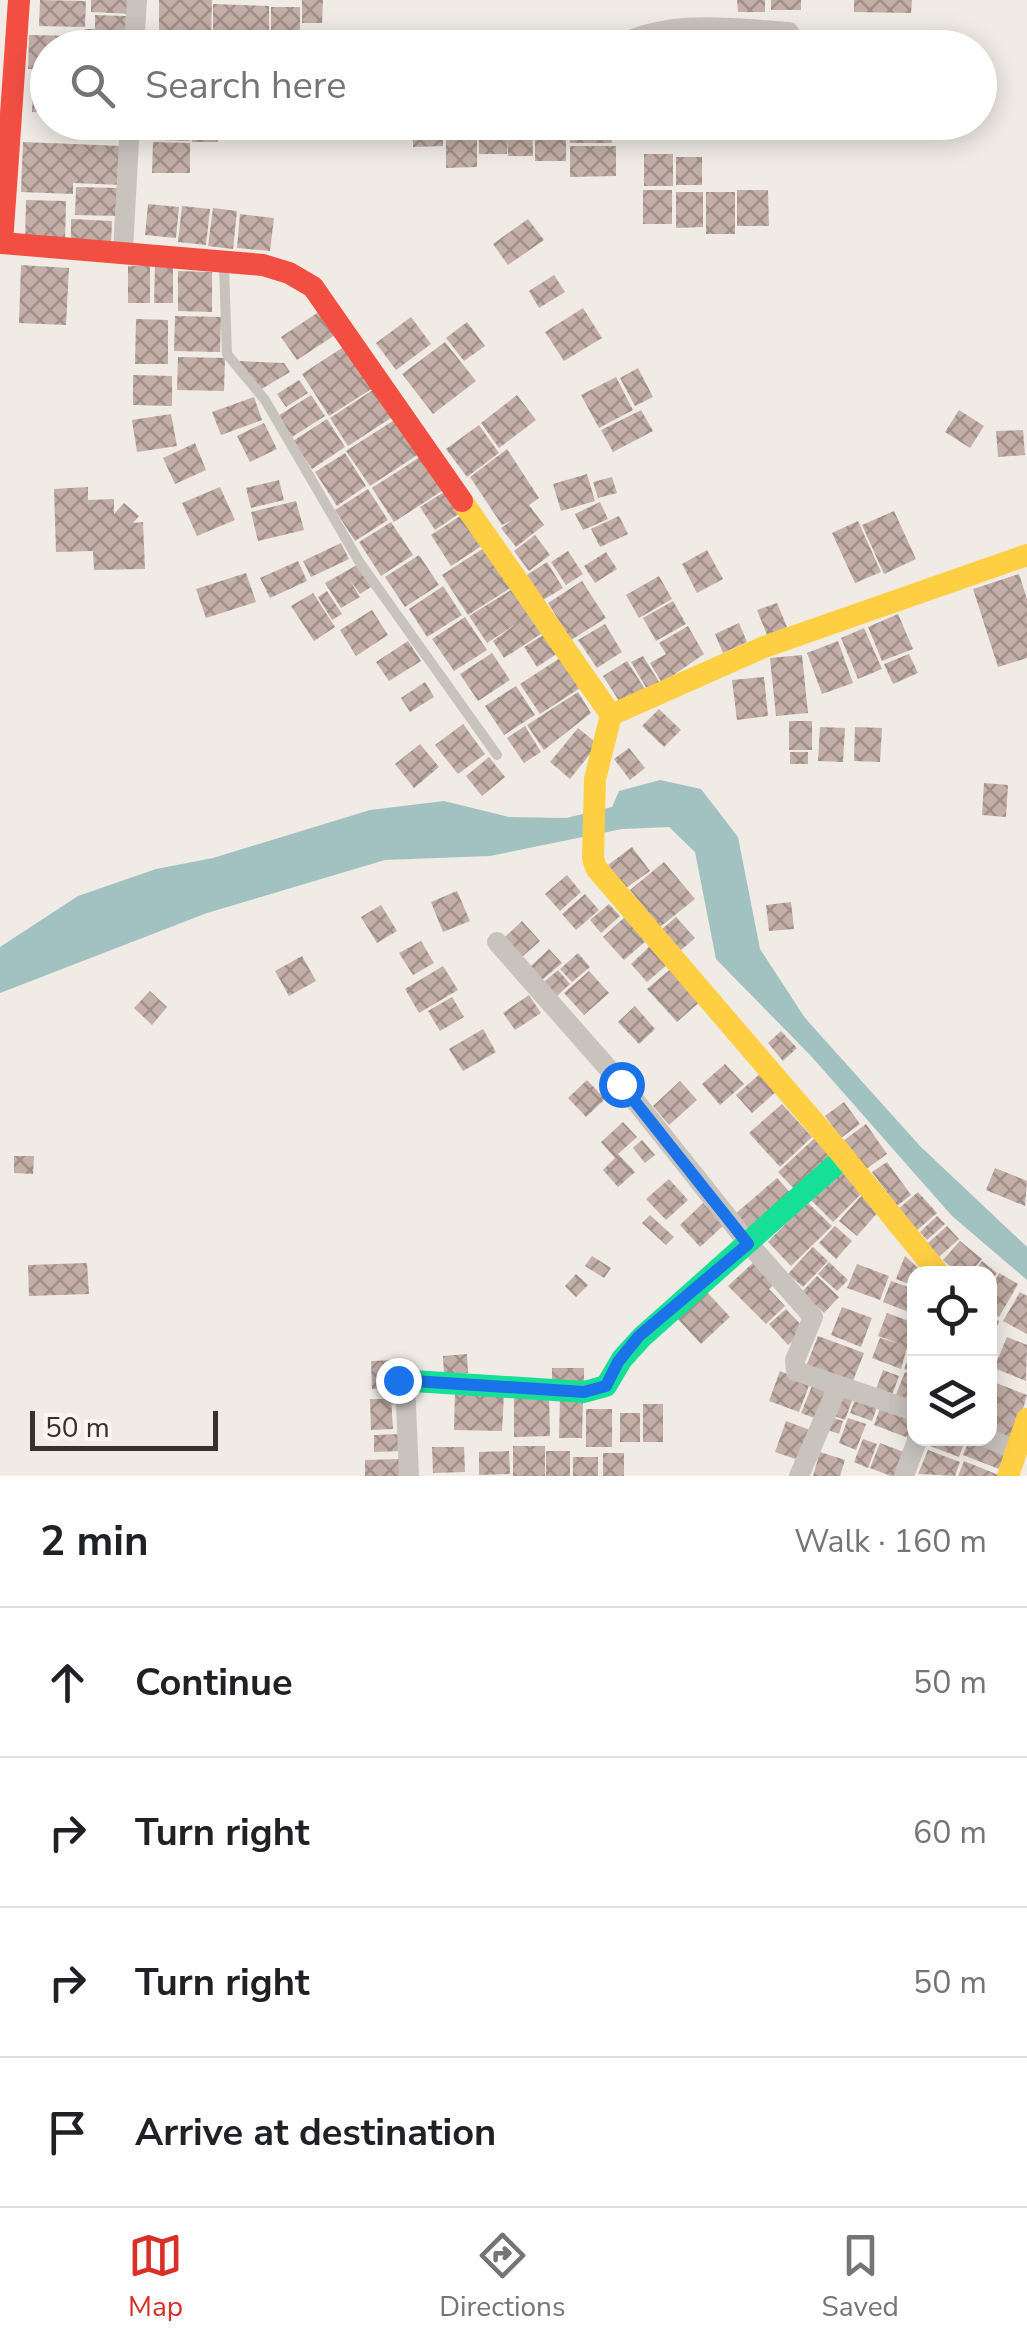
<!DOCTYPE html>
<html lang="en">
<head>
<meta charset="utf-8">
<style>
	:root { --surface:#fff; --page:#f2f2f2; --text:#202124; --muted:#757577; --line:#e0e0e0; --accent:#d93025 }
	body { margin:0; font-family:"Nunito Sans",sans-serif; background:var(--page); color:var(--text) }
	.controls { position:absolute; right:30px; bottom:30px; display:grid; overflow:hidden; border-radius:20px; box-shadow:0 5px 25px #0003 }
	.controls button { width:90px; height:90px; display:grid; place-items:center; padding:0; border:0; border-bottom:2px solid var(--line); background:var(--surface); color:var(--text); font:50px sans-serif }
	.scale { position:absolute; left:30px; bottom:25px; width:188px; box-sizing:border-box; padding-left:10px; border:5px solid #3b302b; border-top:0; font-size:28px; line-height:35px; white-space:nowrap; color:#3b302b; -webkit-text-stroke:8px #fbf5ee; paint-order:stroke }
	.stop { position:absolute; width:30px; height:30px; margin:-22px; border:8px solid #1a73e8; border-radius:50%; background:#fff }
	.stop.end { background:#1a73e8; border-color:#fff; box-shadow:0 2px 10px #0008 }
	.list { margin:0; padding:0; list-style:none }
	h2 { display:flex; justify-content:space-between; align-items:center; height:130px; margin:0; padding:0 40px; font-size:42px }
	h2 small { font-size:32px; font-weight:400; color:var(--muted) }
	.list li { display:grid; grid-template-columns:65px 1fr auto; gap:30px; align-items:center; box-sizing:border-box; height:150px; padding:0 40px; border-top:2px solid var(--line) }
	.list b { display:block; font-size:38px; white-space:nowrap }
	.list em { font-size:32px; font-style:normal; color:var(--muted) }
	.icon { flex:none; width:55px; height:55px; fill:none; stroke:currentColor; stroke-width:2; stroke-linecap:round; stroke-linejoin:round }
	.map { position:relative; flex:none; width:1027px; height:1476px; overflow:hidden }
	.search { position:absolute; background:var(--surface); box-shadow:0 5px 25px #0003; left:30px; right:30px; top:30px; height:110px; display:flex; align-items:center; gap:25px; box-sizing:border-box; padding:0 35px; border-radius:55px; color:var(--muted); font-size:38px }
	.sheet { height:730px; background:var(--surface) }
	nav { display:flex; justify-content:space-around; align-items:center; box-sizing:border-box; height:140px; border-top:2px solid var(--line); background:var(--surface); font-size:28px; color:var(--muted) }
	nav a { display:grid; justify-items:center; gap:5px }
	nav .on { color:var(--accent) }
	.map>svg:first-child { display:block }
</style>
</head>
<body>
<div class="map">
<svg width="1027" height="1476" viewBox="0 0 1027 1476">
	<defs>
		<pattern id="building-cross-hatch" width="8" height="8" patternUnits="userSpaceOnUse" patternTransform="scale(2.5)"><rect width="8" height="8" fill="#c3afa7"/><path d="M0 0l8 8M0 8l8-8" fill="none" stroke="#a08f88"/></pattern>
	</defs>
	<rect width="100%" height="100%" fill="#f0ebe5"/>
	<!-- water -->
	<path fill="#a1c2c1" d="M660 780 701 789 738 837 760 949 805 1018 920 1146 1027 1247V1280L952 1216 811 1056 716 959 695 852 669 827 622 829 490 856 385 860 207 913 0 993V947L78 896 156 869 213 858 370 810 444 801 509 817 566 818 612 807 619 791Z"/>
	<!-- building -->
	<path fill="url(#building-cross-hatch)" d="M40 0 86 1 85 27 39 26Z
		M91 0H133L132 14 91 12Z
		M159 0H212L211 35 159 34Z
		M302 0H323L322 23H302Z
		M737 0H765V12H738Z
		M771 0H801V10H771Z
		M854 0H912L911 13 854 12Z
		M213 4 269 6V43H238V34H213Z
		M271 7H300V36H271Z
		M95 15 126 16 125 48H84L85 29H95Z
		M29 35 76 36V48H48V70L28 69Z
		M33 73 48 74V113L32 112Z
		M152 122H190V141L152 140Z
		M192 122H218V142H192Z
		M413 122H443V146L413 147Z
		M446 122H477V167L446 168Z
		M479 122H532L533 156H508V135L507 154H479Z
		M535 122H566V161H535Z
		M570 122H612V143H570Z
		M23 142 123 146 122 185 73 183V194L21 192Z
		M153 142 190 143V173H152Z
		M570 146H616V176L570 177Z
		M644 154H673V186H644Z
		M676 157H702V185H676Z
		M76 187 119 188 118 216 75 215Z
		M643 190H672V224H643Z
		M737 190H768L769 226H737Z
		M676 192H703V227L676 228Z
		M706 192H735V234H706Z
		M26 200 66 201 65 242 25 241Z
		M148 204 179 207 176 238 145 235Z
		M182 206 210 209 206 245 178 242Z
		M213 208 237 211 233 249 208 246Z
		M240 214 274 218 270 251 237 248Z
		M71 219 112 221 111 245 71 244Z
		M528 219 544 240 508 265 493 244Z
		M21 265 69 268 66 325 19 323Z
		M128 266H150V303H128Z
		M155 266H173V303H154Z
		M178 271 212 272V312L178 311Z
		M554 275 565 292 539 308 529 291Z
		M583 308 602 338 564 361 545 332Z
		M320 311 335 335 297 360 281 337Z
		M175 316 221 317 220 352 174 351Z
		M411 317 431 344 396 370 376 343Z
		M136 319 168 320V364H135Z
		M467 322 485 346 464 361 446 338Z
		M445 342 476 381 433 414 402 374Z
		M345 346 373 388 329 416 302 374Z
		M178 357 225 358 224 391 177 390Z
		M239 361 284 363 290 372 260 390Z
		M638 368 653 397 635 406 620 378Z
		M133 375 172 376V406L133 405Z
		M616 377 633 410 599 428 581 395Z
		M299 380 308 393 286 407 277 394Z
		M376 388 394 416 348 446 330 418Z
		M311 395 325 416 292 437 278 416Z
		M517 395 536 420 499 448 481 423Z
		M254 397 262 420 221 435 212 412Z
		M641 410 653 431 613 452 601 430Z
		M959 410 984 426 970 448 945 432Z
		M171 414 177 446 137 452 132 420Z
		M399 417 422 452 370 486 346 451Z
		M327 419 345 447 312 469 293 441Z
		M264 423 277 449 250 462 237 436Z
		M479 425 499 453 467 477 446 449Z
		M1023 430 1025 455 998 457 996 431Z
		M195 443 206 470 175 484 163 458Z
		M507 449 539 498 529 505 544 525 516 547 501 528 512 520 502 525 470 477Z
		M345 453 366 486 337 506 315 472Z
		M426 453 448 487 394 522 372 488Z
		M587 474 595 501 561 511 553 484Z
		M612 477 617 493 598 498 593 482Z
		M279 480 284 500 251 508 246 488Z
		M88 487V500L114 499V514L124 503 139 516 133 523 143 522 145 569 94 570 93 551 56 552 54 489Z
		M220 487 235 520 197 536 182 503Z
		M368 489 388 520 355 541 335 510Z
		M449 489 463 511 435 530 420 507Z
		M296 501 304 530 258 541 251 512Z
		M600 502 608 519 583 530 575 514Z
		M894 511 916 559 884 574 862 525Z
		M463 514 483 545 451 566 431 535Z
		M619 516 628 534 600 547 591 529Z
		M858 521 881 572 855 583 832 533Z
		M391 522 413 555 381 576 359 542Z
		M535 535 550 555 529 571 514 551Z
		M341 543 349 559 311 577 303 561Z
		M487 546 512 587 468 615 442 575Z
		M707 550 723 579 697 593 682 564Z
		M568 551 583 574 566 585 551 562Z
		M606 552 617 569 595 583 584 566Z
		M419 555 439 585 405 607 385 577Z
		M298 561 307 581 270 598 260 578Z
		M547 562 563 588 543 600 527 575Z
		M357 565 371 587 360 594 349 579 360 597 341 608 325 583Z
		M246 573 256 602 206 618 196 589Z
		M1019 574 1027 599V658L998 667 973 589Z
		M659 576 672 599 639 618 626 595Z
		M582 581 606 618 571 640 548 603Z
		M443 586 462 615 427 637 409 609Z
		M514 588 544 632 504 658 493 641 519 622 487 643 469 616Z
		M327 591 342 614 332 620 318 597Z
		M313 593 335 627 314 641 291 606Z
		M673 601 686 624 656 641 643 618Z
		M777 603 787 627 767 635 757 610Z
		M372 610 388 635 356 656 340 630Z
		M898 614 913 649 882 661 868 627Z
		M465 617 487 650 454 671 432 639Z
		M739 623 747 642 723 653 715 634Z
		M605 624 622 652 597 668 578 640Z
		M688 626 704 654 662 683 650 663 666 654 659 643Z
		M864 628 882 669 858 679 841 638Z
		M548 632 561 651 537 667 524 647Z
		M408 641 421 661 389 681 376 662Z
		M838 641 853 683 822 694 807 653Z
		M492 653 510 680 478 701 460 674Z
		M909 654 918 673 893 684 884 664Z
		M802 655 808 713 776 716 770 658Z
		M643 656 659 682 647 689 631 662Z
		M560 658 580 688 540 714 520 684Z
		M627 661 645 689 621 704 603 676Z
		M764 677 768 716 737 720 732 680Z
		M425 682 434 697 410 712 401 698Z
		M516 686 535 715 504 735 485 706Z
		M578 692 591 713 544 750 527 725Z
		M659 709 681 730 664 747 642 726Z
		M789 721H812V750H789Z
		M463 724 485 754 458 774 435 745Z
		M525 726 541 752 524 763 507 738Z
		M820 727 845 728 843 762 818 761Z
		M855 727 882 728 880 762 854 761Z
		M578 728 598 744 570 779 550 762Z
		M420 744 439 767 414 788 395 764Z
		M629 748 645 768 630 780 614 759Z
		M790 752H808V764H790Z
		M489 757 505 777 482 796 466 776Z
		M984 783 1008 785 1006 817 982 815Z
		M632 847 650 871 626 888 608 865Z
		M664 862 695 899 660 927 630 890Z
		M567 875 581 892 560 911 545 894Z
		M457 891 470 921 443 932 431 902Z
		M585 894 599 910 576 930 562 914Z
		M791 902 794 929 769 931 766 905Z
		M609 904 620 916 601 933 590 920Z
		M381 905 397 931 377 943 361 917Z
		M626 916 647 940 624 960 603 937Z
		M676 917 695 938 680 951 661 930Z
		M522 921 540 941 522 957 505 937Z
		M421 941 434 963 413 975 399 953Z
		M651 945 668 964 647 982 631 964Z
		M549 949 562 963 542 980 530 967Z
		M578 953 590 967 572 982 560 969Z
		M302 956 316 981 289 996 275 971Z
		M443 966 458 990 419 1013 405 989Z
		M673 967 703 999 677 1022 647 989Z
		M558 970 570 984 557 996 544 982Z
		M589 971 609 993 584 1015 564 993Z
		M150 991 167 1007 152 1025 134 1008Z
		M529 995 541 1013 515 1030 503 1013Z
		M452 997 464 1017 440 1031 428 1011Z
		M635 1006 655 1029 639 1044 618 1022Z
		M483 1029 496 1052 463 1071 449 1049Z
		M781 1031 797 1048 783 1061 768 1043Z
		M725 1064 744 1084 720 1105 702 1084Z
		M762 1072 778 1090 752 1113 736 1095Z
		M587 1080 605 1099 586 1117 568 1098Z
		M680 1081 697 1100 669 1125 653 1106Z
		M844 1102 860 1124 841 1138 825 1116Z
		M782 1104 812 1137 780 1167 749 1133Z
		M623 1122 637 1137 618 1154 635 1172 618 1187 603 1170 615 1158 601 1142Z
		M866 1124 887 1154 865 1170 843 1141Z
		M817 1136 838 1159 799 1194 778 1172Z
		M642 1140 655 1155 645 1163 633 1148Z
		M14 1156H34L33 1174 14 1173Z
		M887 1162 911 1195 897 1206 872 1172Z
		M843 1167 866 1189 833 1222 810 1199Z
		M995 1168 1027 1181 1025 1206 986 1190Z
		M777 1178 795 1198 754 1235 735 1214Z
		M669 1179 688 1200 666 1220 646 1199Z
		M918 1192 937 1213 915 1232 896 1211Z
		M862 1195 880 1210 857 1236 839 1221Z
		M807 1202 832 1226 791 1266 768 1242Z
		M703 1203 724 1225 700 1247 680 1225Z
		M650 1215 674 1237 666 1245 642 1223Z
		M937 1216 945 1224 927 1240 920 1232Z
		M835 1226 852 1241 836 1259 819 1243Z
		M947 1226 959 1239 939 1257 927 1244Z
		M960 1241 982 1259 969 1274H959L943 1260Z
		M813 1247 828 1261 803 1287 788 1274Z
		M592 1256 611 1268 604 1278 585 1266Z
		M905 1256 925 1274H914V1286L896 1279Z
		M757 1259 778 1281 769 1289 785 1306 766 1324 728 1286Z
		M982 1261 997 1273 990 1283V1274H972Z
		M829 1262 848 1280 837 1291 818 1274Z
		M87 1263 89 1294 29 1296 28 1265Z
		M857 1264 889 1276 880 1300 847 1288Z
		M999 1273 1018 1284 999 1317 990 1311V1290Z
		M576 1274 588 1285 576 1297 565 1286Z
		M817 1276 839 1297 824 1313 802 1292Z
		M891 1281 914 1289V1314L883 1302Z
		M706 1291 730 1317 701 1344 677 1318Z
		M1020 1292 1027 1296V1334L1003 1321Z
		M842 1307 872 1318 861 1347 831 1335Z
		M786 1309 805 1329 788 1345 769 1324Z
		M887 1313 914 1323 901 1369 872 1358 880 1338 901 1344 878 1336Z
		M990 1317 999 1321 990 1345Z
		M914 1331V1373L904 1369 914 1343 910 1342Z
		M818 1336 864 1353 851 1386 805 1369Z
		M1007 1337 1027 1345 1026 1381 994 1368Z
		M467 1354 468 1373 444 1375 443 1356Z
		M393 1360 395 1388 372 1389 371 1361Z
		M552 1368H584V1382L552 1383Z
		M883 1370 899 1376 891 1398 875 1392Z
		M780 1371 810 1383 799 1412 769 1401Z
		M905 1372 914 1376V1404L895 1397Z
		M991 1381 1027 1395 1013 1444 990 1435Z
		M812 1386 832 1394 822 1421 801 1413Z
		M837 1392 853 1398 845 1420 829 1414Z
		M455 1393 504 1394 502 1431 454 1430Z
		M857 1394 879 1402 872 1421 850 1413Z
		M549 1395 550 1436 514 1437V1396Z
		M560 1398H583L582 1438H559Z
		M370 1399H391L393 1429 371 1430Z
		M882 1403 914 1415V1440L874 1425Z
		M643 1404H663V1442H643Z
		M586 1409H612V1447H586Z
		M620 1413H640V1442H620Z
		M827 1416 843 1421 839 1434 823 1428Z
		M848 1418 866 1424 856 1450 839 1443Z
		M786 1421 815 1432 804 1462 775 1452Z
		M401 1434V1451L374 1452V1435Z
		M933 1438H966L959 1457 930 1446Z
		M970 1438H982L1007 1448 999 1469 963 1455Z
		M863 1439 877 1444 868 1468 854 1462Z
		M880 1443 909 1454 901 1476H891L870 1468Z
		M513 1446H545V1476H513Z
		M432 1447H464L465 1472 433 1473Z
		M928 1450 960 1462 955 1476 918 1474Z
		M509 1451 510 1474 479 1475V1452Z
		M546 1451H570V1476H546Z
		M820 1452 845 1460 840 1476H813Z
		M603 1453H624V1476H603Z
		M573 1457H598V1476H573Z
		M401 1459 402 1476H365V1460Z
		M964 1461 1001 1476H958Z"/>
	<g fill="none" stroke-linecap="round" stroke-linejoin="round">
		<!-- lane -->
		<path stroke="#c9c3be" stroke-width="10" d="M224 266 227 354 265 400 360 563 497 755"/>
		<!-- street -->
		<path stroke="#c9c3be" stroke-width="20" d="M134 48 137 0
			M613 48C668 18 729 28 789 32
			M123 251 130 122
			M497 942 621 1083 749 1244 813 1317 795 1360 796 1371 914 1411
			M405 1381 409 1476
			M987 1438 1016 1450
			M799 1476 838 1386
			M904 1476 918 1438"/>
		<!-- fast -->
		<path stroke="#16e098" stroke-width="22" d="M398 1380 584 1392 606 1386 622 1359 642 1337 844 1157"/>
		<!-- slow -->
		<path stroke="#ffcf43" stroke-width="22" d="M462 501 611 715 764 647 1027 555
			M611 715 595 779 593 858 596 868 844 1157 939 1274
			M1008 1476 1027 1419"/>
		<!-- jam -->
		<path stroke="#f24e42" stroke-width="22" d="M19 0 2 243 263 265 289 273 313 287 462 501"/>
	</g>
	<g fill="none" stroke-linecap="round" stroke-linejoin="round">
		<!-- route -->
		<path stroke="#1a73e8" stroke-width="12" d="M398 1380 584 1392 606 1386 618 1362 639 1336 748 1244 621 1084"/>
	</g>
</svg>
<div class="controls">
<button><svg class="icon" aria-label="locate" viewBox="0 0 24 24"><circle cx="12" cy="12" r="6"/><path d="M12 2v4M12 18v4M2 12h4M18 12h4"/></svg></button>
<button><svg class="icon" aria-label="layers" viewBox="0 0 24 24"><path d="M12 4l9 5-9 5-9-5zM3 14l9 5 9-5"/></svg></button>
</div>
<div class="scale">50 m</div>
<div class="stop" style="left:621px;top:1084px"></div>
<div class="stop end" style="left:398px;top:1380px"></div>
<div class="search"><svg class="icon" aria-label="search" viewBox="0 0 24 24"><circle cx="10" cy="10" r="6"/><path d="M15 15l6 6"/></svg>Search here</div>
</div>
<section class="sheet">
<h2>2 min<small>Walk · 160 m</small></h2>
<ul class="list">
<li><svg class="icon" aria-label="ahead" viewBox="0 0 24 24"><path d="M12 20V5M6 11l6-6 6 6"/></svg><div><b>Continue</b></div><em>50 m</em></li>
<li><svg class="icon" aria-label="right" viewBox="0 0 24 24"><path d="M7 20v-9h11M14 6l5 5-5 5"/></svg><div><b>Turn right</b></div><em>60 m</em></li>
<li><svg class="icon" aria-label="right" viewBox="0 0 24 24"><path d="M7 20v-9h11M14 6l5 5-5 5"/></svg><div><b>Turn right</b></div><em>50 m</em></li>
<li><svg class="icon" aria-label="arrive" viewBox="0 0 24 24"><path d="M6 21V4h12l-3 4 3 4H6"/></svg><div><b>Arrive at destination</b></div></li>
</ul>
</section>
<nav>
<a class="on"><svg class="icon" aria-label="map" viewBox="0 0 24 24"><path d="M3 6l6-2 6 2 6-2v14l-6 2-6-2-6 2zM9 4v14M15 6v14"/></svg>Map</a>
<a><svg class="icon" aria-label="directions" viewBox="0 0 24 24"><path d="M12 3l9 9-9 9-9-9zM9 14v-3h6M13 9l2 2-2 2"/></svg>Directions</a>
<a><svg class="icon" aria-label="saved" viewBox="0 0 24 24"><path d="M7 4h10v16l-5-4-5 4z"/></svg>Saved</a>
</nav>
</body>
</html>
